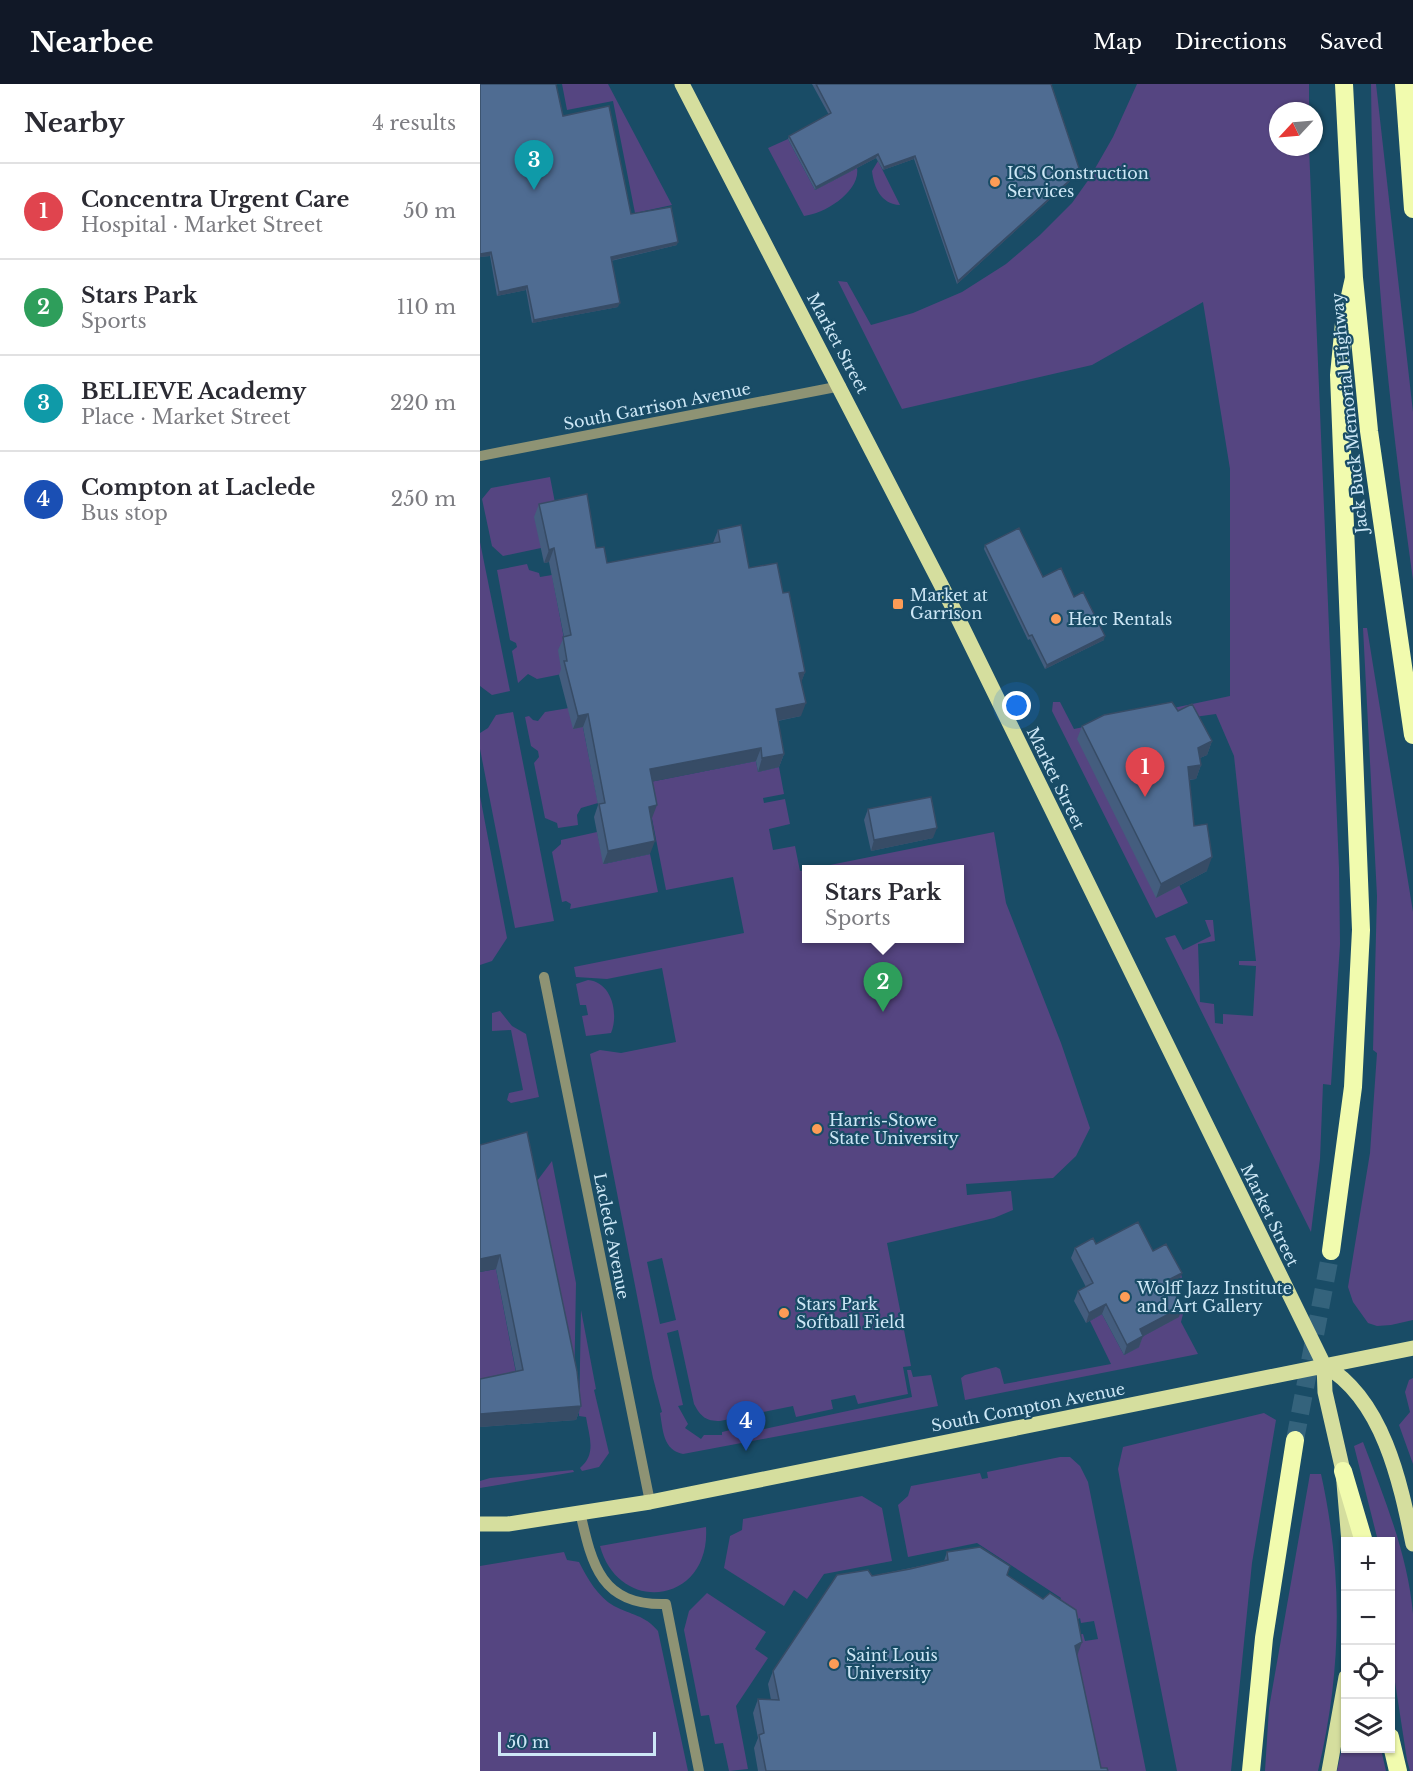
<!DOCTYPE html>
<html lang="en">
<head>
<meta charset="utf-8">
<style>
	:root { --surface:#fff; --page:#f7f7f7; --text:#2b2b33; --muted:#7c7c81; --line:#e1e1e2; --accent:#111827 }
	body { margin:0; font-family:"Libre Baskerville",serif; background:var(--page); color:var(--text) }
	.controls { position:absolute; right:18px; bottom:18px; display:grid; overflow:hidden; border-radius:0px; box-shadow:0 2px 4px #0004 }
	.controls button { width:54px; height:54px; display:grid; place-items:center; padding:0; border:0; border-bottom:2px solid var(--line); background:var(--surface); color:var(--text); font:30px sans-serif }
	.compass { position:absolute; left:789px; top:18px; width:54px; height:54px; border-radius:50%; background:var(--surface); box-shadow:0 2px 4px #0004; rotate:244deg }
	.scale { position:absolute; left:18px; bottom:15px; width:158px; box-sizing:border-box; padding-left:6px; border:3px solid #cde7f6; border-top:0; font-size:16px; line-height:21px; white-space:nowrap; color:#cde7f6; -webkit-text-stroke:4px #194c66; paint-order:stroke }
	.you { position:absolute; left:537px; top:622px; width:21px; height:21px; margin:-15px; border:4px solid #fff; border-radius:50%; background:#1a73e8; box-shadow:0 0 0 9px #1a73e833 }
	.badge { display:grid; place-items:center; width:39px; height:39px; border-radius:50%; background:var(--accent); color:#fff; font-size:20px; font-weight:700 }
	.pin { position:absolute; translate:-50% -50px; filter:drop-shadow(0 2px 3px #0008) }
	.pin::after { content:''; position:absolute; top:32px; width:21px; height:18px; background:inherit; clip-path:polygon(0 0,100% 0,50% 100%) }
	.popup { position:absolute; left:322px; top:781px; width:162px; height:78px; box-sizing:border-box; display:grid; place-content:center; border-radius:0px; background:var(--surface); filter:drop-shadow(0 2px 4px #0005); font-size:20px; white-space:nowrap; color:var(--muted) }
	.popup b { font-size:22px; color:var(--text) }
	.popup::after { content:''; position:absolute; left:50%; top:100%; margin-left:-12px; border:12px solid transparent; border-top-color:var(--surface) }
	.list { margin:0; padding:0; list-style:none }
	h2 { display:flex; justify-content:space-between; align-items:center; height:78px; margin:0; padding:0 24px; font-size:26px }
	h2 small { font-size:20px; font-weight:400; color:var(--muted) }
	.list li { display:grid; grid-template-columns:39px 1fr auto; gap:18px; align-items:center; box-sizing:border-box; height:96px; padding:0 24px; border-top:2px solid var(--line) }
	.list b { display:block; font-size:22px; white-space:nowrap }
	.list p { margin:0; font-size:20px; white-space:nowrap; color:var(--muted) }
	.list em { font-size:20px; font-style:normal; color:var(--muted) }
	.icon { flex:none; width:33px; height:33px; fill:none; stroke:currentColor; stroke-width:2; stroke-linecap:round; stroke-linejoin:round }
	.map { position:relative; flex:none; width:933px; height:1687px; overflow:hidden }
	header { display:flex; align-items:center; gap:36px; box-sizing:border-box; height:84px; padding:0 30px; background:var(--accent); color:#fff }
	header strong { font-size:28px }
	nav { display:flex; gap:33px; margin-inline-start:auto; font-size:21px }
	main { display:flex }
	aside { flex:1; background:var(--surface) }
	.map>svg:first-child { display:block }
</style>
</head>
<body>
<header>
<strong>Nearbee</strong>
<nav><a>Map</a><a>Directions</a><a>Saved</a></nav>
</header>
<main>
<aside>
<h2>Nearby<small>4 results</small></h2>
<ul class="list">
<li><span class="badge" style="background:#e0444e">1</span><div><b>Concentra Urgent Care</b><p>Hospital · Market Street</p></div><em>50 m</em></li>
<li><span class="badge" style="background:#2e9e5b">2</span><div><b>Stars Park</b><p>Sports</p></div><em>110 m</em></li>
<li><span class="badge" style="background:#0f9aa8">3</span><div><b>BELIEVE Academy</b><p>Place · Market Street</p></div><em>220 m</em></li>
<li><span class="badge" style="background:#1a4fb4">4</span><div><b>Compton at Laclede</b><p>Bus stop</p></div><em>250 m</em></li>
</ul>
</aside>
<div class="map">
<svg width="933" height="1687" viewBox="0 0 933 1687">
	<rect width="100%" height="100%" fill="#194c66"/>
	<!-- green -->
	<path fill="#554581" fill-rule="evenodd" d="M82 0H128L192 121 155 129 133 17 87 26Z
		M657 0H829V27H798V63H829L859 784 860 860 851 1001 843 1000 840 1075 831 1148 685 854 695 851 703 866 731 852 725 836H733L735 857 718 860 720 918 734 920 735 939 743 940V930L773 932 776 882 759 881V877H776L754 672 736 630 707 634 676 813 699 801 708 819 676 834 572 627 573 618H580L594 645 750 612V385L723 218 612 281 422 325 358 197 367 198 391 241 433 229 482 208 526 180 560 151 592 119 609 95 633 53Z
		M891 0H896L933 328V496C910 331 892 167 891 0Z
		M308 55 335 106 377 84C381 107 345 130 324 132L288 64Z
		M398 77 420 121C401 120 394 104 392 87Z
		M70 393 77 429 61 464 23 472 12 462 2 415 11 404Z
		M0 458 30 607 12 611 0 602Z
		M47 480 49 486 59 489 60 493 72 491 86 565 82 590 57 595 48 590 38 599 32 567 37 563 36 559 30 556 17 486Z
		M883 544H887L933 828V1236L911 1241 897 1242 888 1239 873 1218 868 1203 890 1069 897 969 893 966 897 812Z
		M89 624 103 643 118 719 101 724 97 731 98 741 78 744 77 739 65 734 54 679 59 673 58 667 51 662 45 633 49 632 53 636 58 637 65 628Z
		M33 628 74 837 35 844 0 665V649L8 644 16 631Z
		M276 677 278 688 299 683 304 710 283 714 284 719 305 715 310 740 289 745 293 766 315 762 320 787 326 786V854H480V786L330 785 514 748 526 819 581 959 610 1044 596 1072 573 1094 486 1100 487 1111 531 1107 533 1126 514 1134 407 1159 431 1282 423 1283 428 1310 378 1320 375 1311 351 1316 353 1325 316 1333 313 1322 240 1337C226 1337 221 1333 214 1320L198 1246 187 1249 203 1321 198 1322 208 1340 205 1344 221 1355 224 1351H242V1348L263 1343 270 1348 432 1313 427 1286H431L433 1293 451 1291 458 1322 203 1370C183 1366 183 1346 180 1329L182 1328 173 1294 110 970 120 966 141 969 196 958 182 884 127 895 96 893 94 883 264 849 253 793 186 806 165 699ZM182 1174 196 1236 180 1240 167 1178Z
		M0 712 27 854 12 877 0 881Z
		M117 748 124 780 170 770 178 808 90 825 91 820 86 817 82 818 72 768 81 760V756Z
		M108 896C132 898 139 930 131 949L106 952 102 932 108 931 106 921H100L96 900Z
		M20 927 32 942 46 950 59 1013 31 1019 27 1016 29 1009 43 1006 31 946 12 947V929Z
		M72 1077 96 1199 94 1309 51 1105Z
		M16 1185 38 1299 0 1307V1188Z
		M701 1190 704 1201 693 1212 703 1230 701 1238 718 1270 485 1316 481 1294 485 1291 516 1283 520 1285 524 1300 631 1280 610 1237 622 1230 644 1271 659 1263 656 1256 698 1233 684 1207Z
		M101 1226 116 1305 114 1306 129 1369 119 1383 102 1387 100 1384C117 1370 109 1352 106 1333L99 1332Z
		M933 1294V1380L919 1341 930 1328 925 1308 929 1296Z
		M784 1329 796 1336 772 1479 751 1687H697L641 1402 638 1385 643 1363Z
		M883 1358C904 1413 928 1471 933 1530 933 1582 933 1635 933 1687H930L927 1676 911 1572 910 1458 898 1457 874 1362Z
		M580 1373H590L600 1382 608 1398 666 1687H614L594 1551 603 1550 605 1557 618 1555 614 1537 601 1539 600 1534 591 1540 573 1527 581 1514 497 1459 428 1473 418 1421 428 1412 431 1402 500 1389 502 1395 508 1394 507 1388Z
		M93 1386 94 1388 0 1404V1397L10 1394Z
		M830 1390H841C863 1490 862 1587 838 1687H785L789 1624Z
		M382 1412 402 1424 412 1477 344 1490 327 1515 314 1506 304 1522 244 1484 250 1452 262 1446 263 1435Z
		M226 1443C231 1520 139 1532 120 1462Z
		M84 1468 87 1476 99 1478C107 1494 118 1513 134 1522 151 1531 165 1531 178 1547L208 1687H0V1482Z
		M227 1509 286 1548 275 1565 288 1574 256 1622 268 1685 249 1687 243 1659 235 1660 229 1631 221 1632 204 1546 209 1527Z
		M865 1651 866 1664 901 1665 906 1687H857Z"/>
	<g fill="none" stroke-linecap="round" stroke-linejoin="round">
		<!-- highway-tunnel -->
		<path stroke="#34637c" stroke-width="18" stroke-dasharray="18 9" stroke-linecap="butt" d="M815 1356 851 1167"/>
		<!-- minor -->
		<path stroke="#8e9374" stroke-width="10" d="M0 372 361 302
			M64 893 170 1418
			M100 1428C112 1481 121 1522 186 1520L219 1687"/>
		<!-- major -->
		<path stroke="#d5de9e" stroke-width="15" d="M202 0 471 520 844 1281 845 1308 863 1387 869 1458
			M844 1281C903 1315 920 1397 933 1460
			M0 1440H28L170 1418 933 1264
			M849 1687 866 1593"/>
		<!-- highway -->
		<path stroke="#f1fbae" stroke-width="18" d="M864 0 874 194 889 347 933 651
			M924 0 933 125
			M851 1167 873 1003 881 846 859 291 864 239 874 194
			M863 1387 884 1458
			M910 1653 918 1687
			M771 1687 784 1554 815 1356"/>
	</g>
	<!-- wall -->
	<path fill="#445d7e" d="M332 0H571L600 87 598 90 477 200 434 75 403 86 396 74 335 106 308 55 309 52 349 31Z
		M83 32 151 130 197 161 131 177 138 223 52 239 46 206 17 212 10 172 0 173Z
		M59 420 116 464 127 479 233 459 238 446 269 484 303 509 325 588 321 598V632L298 637 304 670 299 683 278 688 276 677 172 697V734L171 735 170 770 123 780 114 733 118 721 103 643 93 645 79 591 81 585 78 566 84 553 69 478 64 479 54 433Z
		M505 461 563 493 594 513 624 556 565 585 550 555 548 556 504 465Z
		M698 627 732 657 727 671 720 674 721 681 716 695 709 696 714 742 727 787 676 814 597 655 602 642Z
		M388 725 453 754 391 767 384 736Z
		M0 1061 101 1322 96 1336 0 1343V1295L36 1287 16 1185Z
		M616 1160 673 1167 698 1199 692 1203 699 1233 663 1252 659 1263 644 1271 622 1230 606 1239 594 1217 598 1207 606 1203 591 1174 595 1164Z
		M467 1468 527 1491 597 1572 621 1684 628 1687H278L274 1664 278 1654 273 1629 278 1615 291 1616 288 1600 293 1587 392 1492 464 1477Z"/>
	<!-- shaded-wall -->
	<path fill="#374c66" d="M398 70 396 74 335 106 336 103Z
		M435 72 434 75 403 86 404 83Z
		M600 87 598 90 477 200 478 197Z
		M198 158 197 161 129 177 131 173Z
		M11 168 10 172 0 173V170Z
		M47 202 46 206 17 212 19 208Z
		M140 219 138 223 52 239 54 236Z
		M74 464 69 478 64 479 69 466Z
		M625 552 624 556 565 585 567 581Z
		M325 588 320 602 319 589Z
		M326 619 321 632 291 638 296 625Z
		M108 630 103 643 93 645 98 632Z
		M732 657 727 671 713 677 718 664Z
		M281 664 276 677 165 699 170 685Z
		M304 670 299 683 278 688 282 674Z
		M721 681 716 695 703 696 708 683Z
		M177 721 172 734 164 736 169 723Z
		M457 744 453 754 391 767 394 756Z
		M175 757 170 770 123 780 128 767Z
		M732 773 727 787 676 814 681 800Z
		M20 1171 16 1185 0 1188V1175Z
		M702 1189 698 1199 684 1207 688 1196Z
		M626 1220 622 1230 606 1239 609 1229Z
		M702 1223 699 1233 656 1256 660 1245Z
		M663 1252 659 1263 644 1271 647 1261Z
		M101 1322 96 1336 0 1343V1330Z
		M602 1558 597 1572 595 1562Z"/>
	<!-- building -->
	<path fill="#4f6c92" stroke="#374c66" stroke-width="1.5" d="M0 0H76L83 32 129 22 151 130 191 123 198 158 131 173 140 219 54 236 47 202 19 208 11 168 0 170Z
		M336 0H571L600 87 478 197 435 72 404 83 398 70 336 103 309 52 351 29Z
		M107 410 116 464 124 463 127 479 240 458 238 446 261 441 269 484 297 479 303 509 309 508 325 588 319 589 326 619 296 625 304 670 282 674 281 664 170 685 177 721 169 723 175 757 128 767 119 720 125 719 108 630 98 632 84 577H87L83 553 91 551 74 464 69 466 59 420Z
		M539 444 563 493 581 484 594 513 603 508 625 552 567 581 552 551 549 552 505 461Z
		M692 618 698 627 712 620 732 657 718 664 721 681 708 683 714 742 727 740 732 773 681 800 602 642 624 631Z
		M451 713 457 744 394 756 388 725Z
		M47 1048 97 1287 101 1322 0 1330V1295L43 1286 20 1171 0 1175V1061Z
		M658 1138 673 1167 686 1160 702 1189 688 1196 702 1223 660 1245 663 1252 647 1261 626 1220 609 1229 598 1207 613 1199 595 1164 613 1154 616 1160Z
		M500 1463 530 1482 527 1491 563 1515 570 1509 596 1526 602 1558 595 1562 621 1684H627L628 1687H286L279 1651 284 1649 278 1615 299 1616 293 1587 357 1491 388 1486 392 1492 430 1485 468 1476 467 1468Z"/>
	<!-- markers -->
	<g fill="#fd9c56" stroke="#194c66" stroke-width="2">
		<circle cx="515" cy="98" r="6"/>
		<rect x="412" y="514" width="12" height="12" rx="3"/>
		<circle cx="576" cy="535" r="6"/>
		<circle cx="337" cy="1045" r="6"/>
		<circle cx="645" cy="1213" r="6"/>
		<circle cx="304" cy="1229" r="6"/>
		<circle cx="354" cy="1580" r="6"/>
	</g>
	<g text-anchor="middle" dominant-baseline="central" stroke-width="4.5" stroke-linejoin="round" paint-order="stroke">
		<!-- poi labels -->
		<g font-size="16" fill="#cde7f6" stroke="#194c66" text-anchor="start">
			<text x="527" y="89">ICS Construction<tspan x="527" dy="18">Services</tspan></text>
			<text x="430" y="511">Market at<tspan x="430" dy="18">Garrison</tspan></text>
			<text x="588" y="535">Herc Rentals</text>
			<text x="349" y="1036">Harris-Stowe<tspan x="349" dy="18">State University</tspan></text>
			<text x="657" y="1204">Wolff Jazz Institute<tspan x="657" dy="18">and Art Gallery</tspan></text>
			<text x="316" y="1220">Stars Park<tspan x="316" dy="18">Softball Field</tspan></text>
			<text x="366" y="1571">Saint Louis<tspan x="366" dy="18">University</tspan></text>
		</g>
		<!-- street labels -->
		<g font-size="16" fill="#cde7f6" stroke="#194c66">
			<text transform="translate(358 259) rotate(62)">Market Street</text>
			<text transform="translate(177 322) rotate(-11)">South Garrison Avenue</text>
			<text transform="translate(869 329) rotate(-96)">Jack Buck Memorial Highway</text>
			<text transform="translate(576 694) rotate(64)">Market Street</text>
			<text transform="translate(790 1131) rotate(64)">Market Street</text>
			<text transform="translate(132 1152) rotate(79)">Laclede Avenue</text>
			<text transform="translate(548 1323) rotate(-11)">South Compton Avenue</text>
		</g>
	</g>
</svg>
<div class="controls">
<button>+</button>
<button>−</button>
<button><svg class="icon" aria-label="locate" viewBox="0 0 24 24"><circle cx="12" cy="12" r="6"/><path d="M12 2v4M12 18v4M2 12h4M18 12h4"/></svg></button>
<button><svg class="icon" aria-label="layers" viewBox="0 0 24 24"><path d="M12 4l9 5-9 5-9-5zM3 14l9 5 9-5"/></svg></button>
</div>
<svg class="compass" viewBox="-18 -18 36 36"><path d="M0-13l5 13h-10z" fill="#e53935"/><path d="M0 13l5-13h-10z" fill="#7c7c81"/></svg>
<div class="scale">50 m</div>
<div class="you"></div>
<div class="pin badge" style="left:665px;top:713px;background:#e0444e">1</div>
<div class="pin badge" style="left:403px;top:928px;background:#2e9e5b">2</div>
<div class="popup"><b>Stars Park</b>Sports</div>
<div class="pin badge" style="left:54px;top:106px;background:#0f9aa8">3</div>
<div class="pin badge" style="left:266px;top:1367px;background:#1a4fb4">4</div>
</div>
</main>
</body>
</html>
